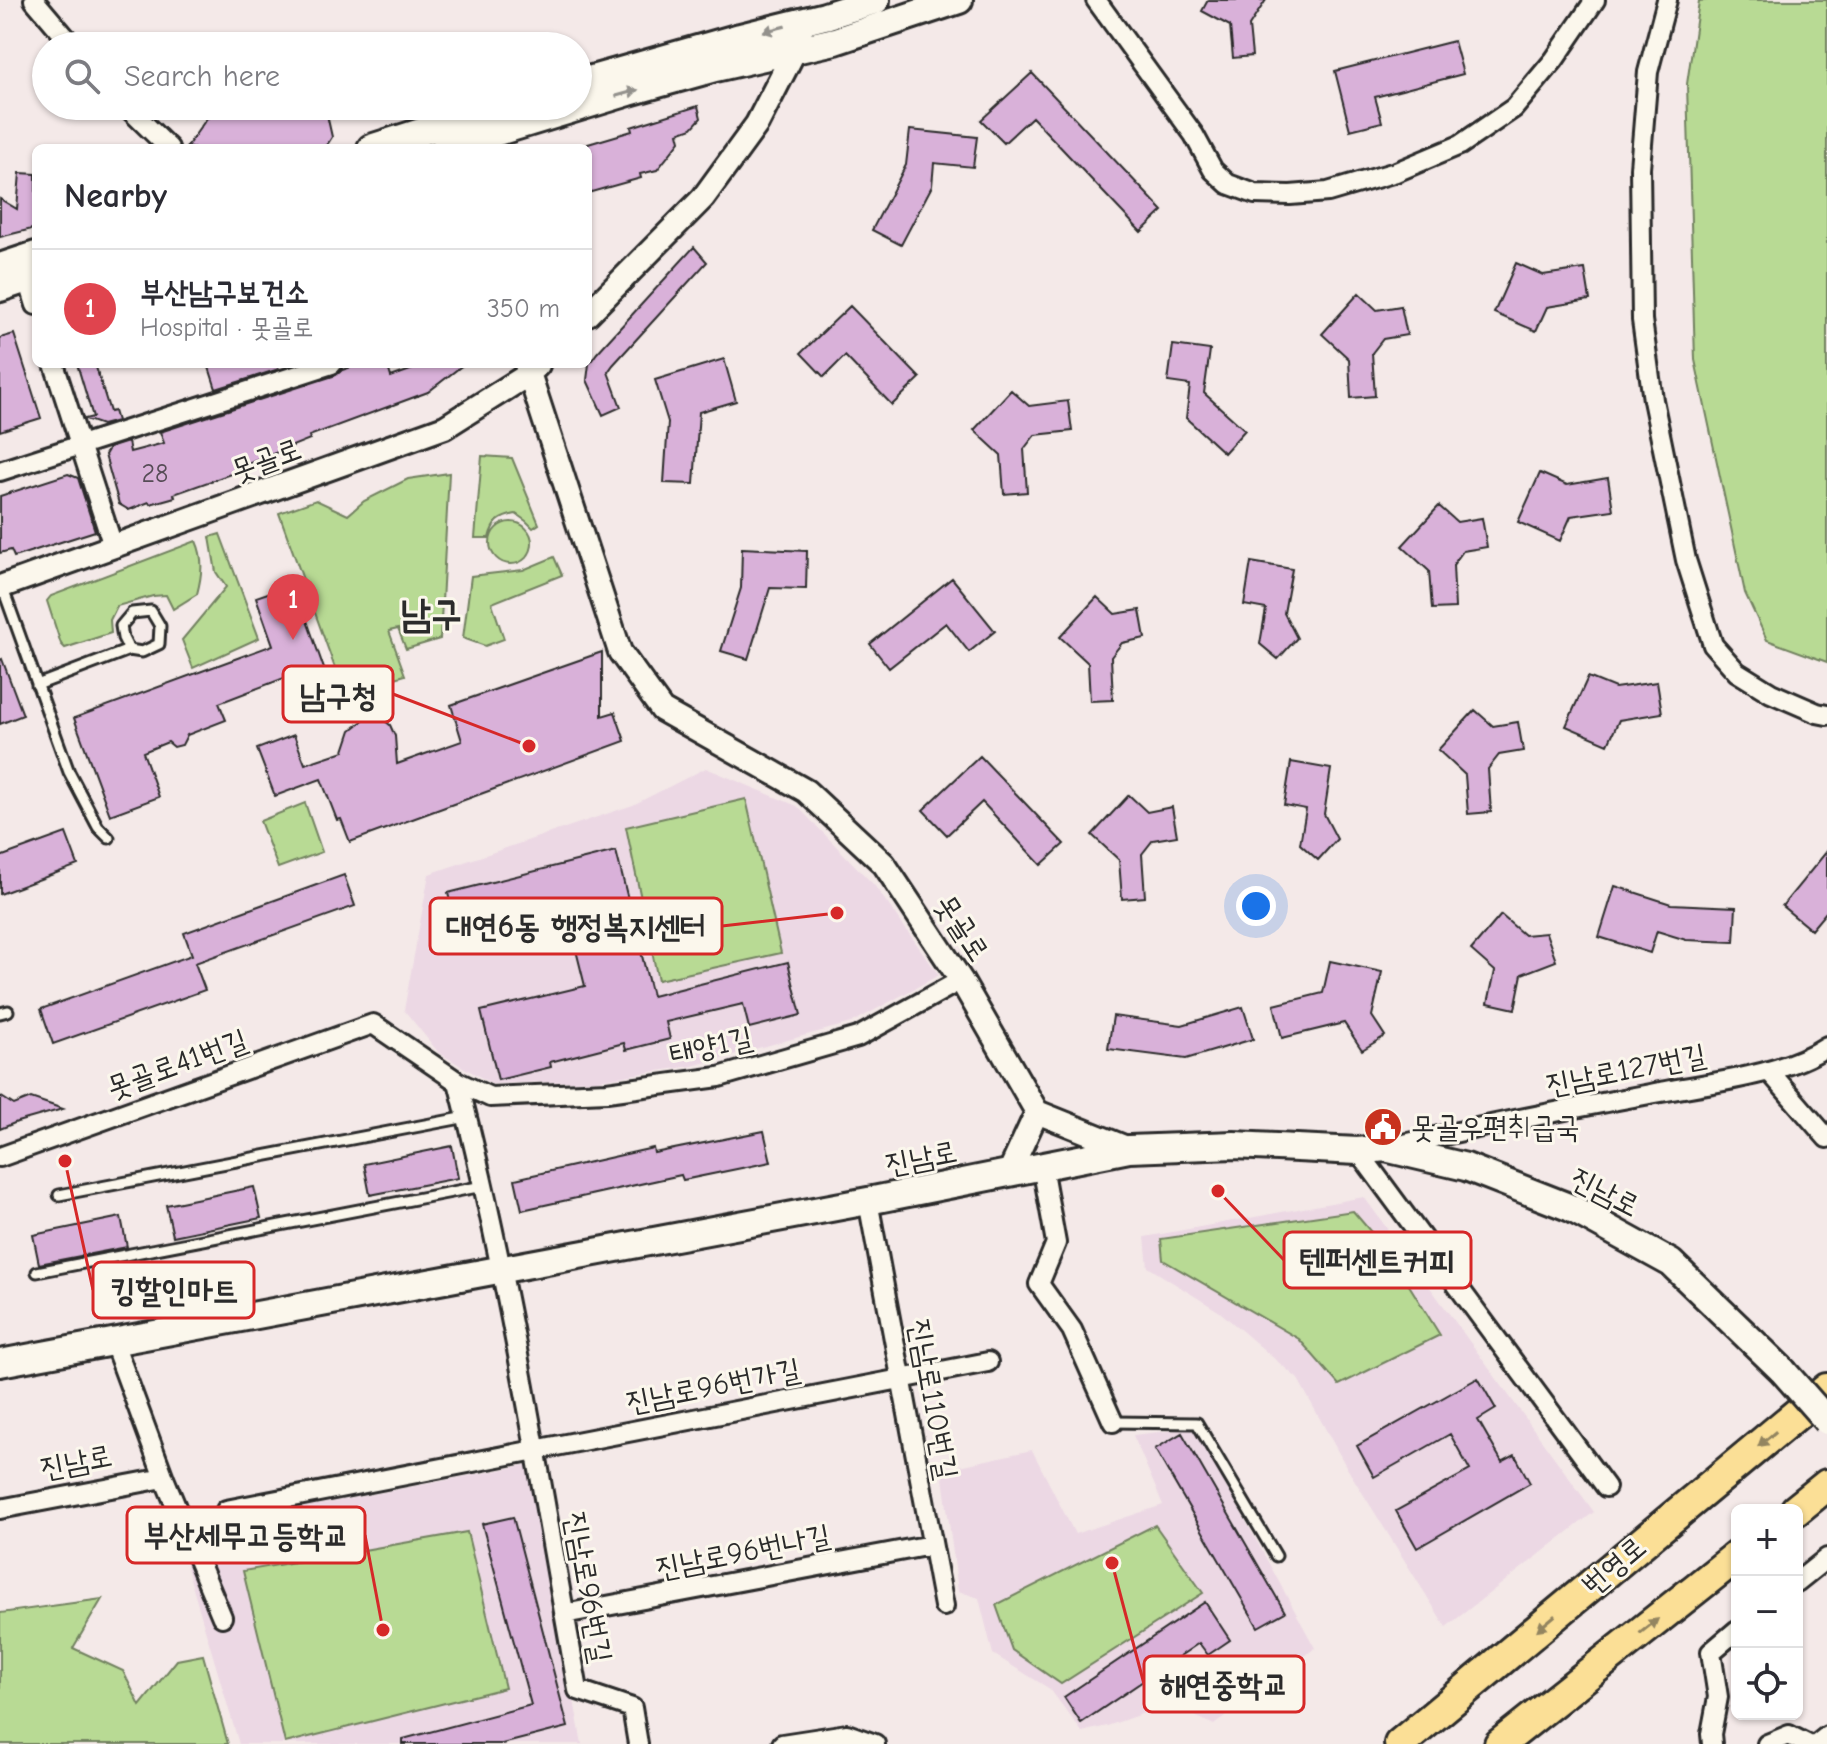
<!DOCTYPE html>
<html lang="en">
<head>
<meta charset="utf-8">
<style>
	:root { --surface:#fff; --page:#f7f7f7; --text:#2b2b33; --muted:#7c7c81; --line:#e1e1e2; --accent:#ea580c }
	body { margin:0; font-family:"Comic Neue","Poor Story",sans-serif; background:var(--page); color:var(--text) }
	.controls { position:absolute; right:24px; bottom:24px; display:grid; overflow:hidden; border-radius:12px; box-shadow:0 2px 6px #0004 }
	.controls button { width:72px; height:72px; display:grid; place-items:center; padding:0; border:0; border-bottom:2px solid var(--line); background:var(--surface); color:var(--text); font:40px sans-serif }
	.you { position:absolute; left:1256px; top:906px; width:28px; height:28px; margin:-20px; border:6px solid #fff; border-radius:50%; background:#1a73e8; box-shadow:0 0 0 12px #1a73e833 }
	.badge { display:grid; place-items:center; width:52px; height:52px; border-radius:50%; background:var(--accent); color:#fff; font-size:26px; font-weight:700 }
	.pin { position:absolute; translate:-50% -66px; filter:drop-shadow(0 2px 4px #0008) }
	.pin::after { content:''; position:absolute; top:42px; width:28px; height:24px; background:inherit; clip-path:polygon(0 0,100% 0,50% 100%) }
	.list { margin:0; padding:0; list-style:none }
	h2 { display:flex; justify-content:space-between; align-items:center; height:104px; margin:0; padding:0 32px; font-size:34px }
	h2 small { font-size:26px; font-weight:400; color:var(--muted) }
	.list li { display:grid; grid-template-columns:52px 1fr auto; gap:24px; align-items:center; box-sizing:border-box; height:120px; padding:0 32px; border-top:2px solid var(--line) }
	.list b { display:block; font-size:30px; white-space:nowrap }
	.list p { margin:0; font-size:26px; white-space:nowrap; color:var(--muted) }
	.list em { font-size:26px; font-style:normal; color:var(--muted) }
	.icon { flex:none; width:44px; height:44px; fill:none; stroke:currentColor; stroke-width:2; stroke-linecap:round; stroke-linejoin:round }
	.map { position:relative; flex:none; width:1827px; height:1744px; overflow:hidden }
	.search { position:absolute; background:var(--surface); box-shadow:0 2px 6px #0004; left:32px; top:32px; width:560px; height:88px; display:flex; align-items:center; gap:20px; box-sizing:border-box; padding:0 28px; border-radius:44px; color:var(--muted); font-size:30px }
	.panel { position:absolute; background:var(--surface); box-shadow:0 2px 6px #0004; left:32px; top:144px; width:560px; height:224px; border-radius:12px }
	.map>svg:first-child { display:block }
</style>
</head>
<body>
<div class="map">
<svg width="1827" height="1744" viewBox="0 0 1827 1744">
	<rect width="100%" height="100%" fill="#f4e9e8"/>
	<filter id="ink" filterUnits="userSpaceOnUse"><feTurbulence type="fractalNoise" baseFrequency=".0125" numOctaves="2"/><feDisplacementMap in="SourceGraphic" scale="16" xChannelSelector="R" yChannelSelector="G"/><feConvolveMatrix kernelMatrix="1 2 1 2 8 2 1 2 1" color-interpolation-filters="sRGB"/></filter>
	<g filter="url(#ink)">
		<!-- built -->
		<path fill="#ecd8e4" d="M706 768 797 806 874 885 939 975 851 1023 692 1066 597 1080 492 1084 439 1053 404 1010 429 874 633 805Z
			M1364 1197 1594 1512 1446 1627 1347 1468 1298 1379 1220 1312 1148 1267 1145 1237Z
			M1195 1428 1315 1648 1214 1725 1170 1704 1107 1726 1082 1732 1050 1689 993 1654 979 1598 958 1591 942 1470 1032 1450 1075 1534 1163 1505 1133 1435Z
			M531 1464 582 1744H239L179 1541 217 1524Z"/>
		<!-- green -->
		<path fill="#b8da94" stroke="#728260" stroke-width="2" d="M1708 0H1827V662L1767 640 1745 593 1695 360 1687 84 1699 1Z
			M482 456 512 458 539 524 533 528 526 521 516 514C499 517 493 522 489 538H475Z
			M449 473 440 639 406 649 398 629 389 631 405 675 344 693 279 513 316 500 348 515 364 501 408 479Z
			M490 543a21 21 0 1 1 42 0a21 21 0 1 1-42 0Z
			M220 534 259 638 193 668 182 640 226 587 216 572 210 537Z
			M196 541C204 559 202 575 197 594L173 609 166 595 153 596 117 606 110 620 111 633 65 648 61 644 47 601 51 596Z
			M554 557 562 575 492 603 504 639 485 646 463 638 471 576 523 570Z
			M746 799 781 953 658 980 626 827Z
			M305 803 322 852 278 868 260 821Z
			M1353 1211 1389 1253 1440 1335 1339 1385 1299 1339 1163 1260 1161 1239Z
			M1155 1525 1203 1593 1061 1684 1012 1650 996 1605Z
			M467 1532 505 1688 285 1743 243 1571Z
			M102 1599 73 1648 123 1671 140 1706 177 1660 203 1655 228 1744H0V1613Z"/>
		<!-- building -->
		<path fill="#d9b1d9" stroke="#2b2b2b" stroke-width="2" d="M1208 0H1266L1249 26 1252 56 1233 58 1230 26 1202 11Z
			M1454 41 1463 74 1375 97 1382 122 1350 130 1335 71Z
			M1032 73 1163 211 1141 232 1032 117 1004 143 981 120Z
			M236 106H325L332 137 325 148H186L207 118Z
			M698 106 701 118 692 128 678 133 680 141 657 170 640 174 641 178 588 193V144L632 131 631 127Z
			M910 130 977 137 973 167 934 163 932 186 901 245 872 230 906 165Z
			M20 173 36 174V228L0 237V199L17 209Z
			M694 247 707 262 613 365 608 372 621 407 603 415 587 380 589 364 597 353Z
			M1516 263 1543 275 1585 269 1590 300 1547 307 1536 331 1494 313Z
			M1359 293 1377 310 1401 306 1407 335 1383 339 1372 353 1375 396 1351 398 1349 359 1322 334Z
			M850 306 920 378 892 405 845 356 824 377 801 353Z
			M14 334 41 418 0 431V338Z
			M1173 345 1210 350 1204 393 1245 430 1224 453 1186 418 1190 385 1168 382Z
			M724 359 736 401 699 412 694 484 664 483 668 422 655 380Z
			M77 364H95L110 412 114 411 117 421 102 425 85 419 93 417Z
			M208 364H277L279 369 216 389Z
			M361 364H387L391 377 427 364H464L428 392 309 436 310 439 240 467 242 470 174 494 175 497 150 504 149 502 129 510 119 504 105 455 109 448 128 442 130 452 164 443 160 432 336 375 342 370Z
			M1011 390 1029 406 1068 401 1072 431 1035 435 1024 449 1027 492 1004 494 1001 455 974 430Z
			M1540 473 1567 485 1608 478 1613 510 1571 516 1560 541 1518 522Z
			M68 474 78 478 95 531 14 557 11 550 0 553V496Z
			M1439 506 1457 522 1482 518 1487 547 1463 551 1453 565 1455 608 1432 609 1429 571 1402 546Z
			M742 548 807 551 806 589 770 588 748 659 721 651 741 588Z
			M1251 562 1292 569 1284 613 1297 638 1278 659 1260 644 1266 609 1244 605Z
			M952 578 995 631 969 652 946 623 889 668 870 644Z
			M294 584 329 683 291 696 284 678 219 703 226 720 187 735 182 745 174 747 168 742 143 752 159 797 110 815 74 718 273 645 256 597Z
			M1097 597 1115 614 1140 610 1145 638 1122 643 1111 657 1113 700 1090 701 1088 663 1060 637Z
			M602 652V716L615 712 625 741 350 842 341 819 337 820 321 779 275 796 257 749 294 735 305 764 344 751 351 730 365 719 380 717 390 725 395 736 397 764 462 741 451 705Z
			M2 659 23 715 0 724V660Z
			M1588 677 1615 688 1657 682 1662 713 1619 720 1608 744 1566 726Z
			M1475 710 1493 726 1518 722 1523 751 1499 755 1488 769 1491 812 1468 814 1465 775 1438 750Z
			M980 756 1064 844 1041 865 982 802 947 835 923 810Z
			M1291 762 1331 769 1324 814 1337 839 1318 860 1300 844 1306 809 1284 805Z
			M1129 795 1147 812 1172 807 1177 836 1153 840 1142 854 1145 897 1122 899 1119 860 1092 835Z
			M66 833 78 865 0 894V857Z
			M616 851 652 996 788 962 801 1015 749 1028 743 1004 666 1022 670 1039 626 1050 624 1043 550 1062 551 1067 498 1080 481 1011 585 986 564 902 522 912 528 936 462 952 448 893Z
			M1827 851V911L1811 930 1782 906Z
			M344 875 355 906 195 963 205 990 53 1044 41 1009 192 955 184 933Z
			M1615 886 1671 904 1736 907 1734 942 1686 940 1657 931 1650 953 1599 937Z
			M1501 915 1524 935 1546 933 1556 961 1522 974 1515 1009 1488 1003 1495 971 1471 950Z
			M1330 961 1382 972 1372 1016 1385 1036 1362 1050 1344 1023 1282 1038 1274 1005 1323 993Z
			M1243 1007 1253 1039 1186 1059 1108 1049 1113 1016 1182 1025Z
			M0 1096 14 1105 31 1098 63 1109 17 1122 0 1129Z
			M764 1131 771 1162 683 1180 681 1175 522 1210 515 1179 653 1148 654 1153Z
			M452 1146 458 1178 370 1195 364 1164Z
			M254 1187 261 1218 173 1236 166 1205Z
			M121 1217 127 1247 39 1264 33 1235Z
			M1478 1378 1496 1409 1478 1420 1502 1462 1515 1455 1530 1483 1417 1548 1396 1511 1470 1470 1450 1434 1374 1477 1357 1446Z
			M1182 1433 1285 1612 1258 1627 1155 1449Z
			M513 1517 568 1727 502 1744H403V1739L531 1705 482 1524Z
			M1205 1602 1230 1640 1208 1655 1199 1643 1081 1723 1064 1697Z"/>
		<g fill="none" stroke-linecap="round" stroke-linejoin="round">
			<!-- service casing -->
			<g stroke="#2b2b2b" stroke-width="15">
				<path id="service" d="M2 586 69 772 98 827 109 838
					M37 685 129 650 142 652 159 644 160 626 151 611 132 613 121 626 123 638 129 650
					M0 1013 8 1011
					M59 1195 467 1117
					M37 1272 483 1186
					M1113 1422 1197 1423 1276 1556"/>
			</g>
			<!-- minor casing -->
			<g stroke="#2b2b2b" stroke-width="24">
				<path id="minor" d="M34 0 73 46
					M1096 0 1194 135 1213 170 1228 184 1255 194 1290 195 1328 192 1396 172 1460 145 1514 108 1554 60 1595 0
					M1667 0 1648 72 1640 168 1642 320 1653 400 1686 560 1713 645 1737 672 1771 693 1817 713 1827 715
					M126 106 169 148
					M28 279 36 305
					M54 364 113 546
					M0 471 332 364
					M1769 1071 1827 1138
					M458 1082 490 1097 607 1092 719 1077 858 1037 961 980
					M1391 1147C1477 1127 1563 1110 1650 1094 1705 1083 1781 1077 1827 1046
					M1358 1151 1606 1487
					M0 1157 373 1024 458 1082C510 1282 541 1487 578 1690L632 1708 638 1744
					M1042 1166 1056 1243 1039 1284 1072 1330 1113 1422
					M868 1201 944 1606
					M114 1343 164 1478 222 1617
					M0 1509 164 1478
					M226 1510 988 1362
					M1797 1582 1827 1558
					M564 1614 931 1545
					M782 1744 847 1734 875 1744
					M1712 1744 1711 1734 1718 1697 1711 1652 1737 1630
					M1767 1744 1789 1735 1807 1744
					M1817 1744 1827 1736"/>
			</g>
			<!-- tertiary casing -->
			<g stroke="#2b2b2b" stroke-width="28">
				<path id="tertiary" d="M588 314 703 198 757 124 796 48 803 40
					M526 364 620 652 662 710 806 791 884 864 961 980 1037 1112 1129 1149
					M0 587 445 427 529 374 538 365
					M1009 1173 1037 1112"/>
			</g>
			<!-- secondary casing -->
			<g stroke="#2b2b2b" stroke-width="32">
				<path id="secondary" d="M578 83 740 37 825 16 876 0
					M371 148 503 106
					M445 148 629 92 715 68 835 41 959 0
					M0 267 36 255
					M0 288 36 276
					M0 1363 868 1201 1129 1149 1234 1145 1358 1151 1385 1148 1466 1167 1571 1208 1671 1263 1783 1371"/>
			</g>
			<!-- trunk casing -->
			<g stroke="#2b2b2b" stroke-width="36">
				<path id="trunk" d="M1796 1510 1827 1485
					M1400 1744 1827 1389
					M1500 1744 1737 1556"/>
			</g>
			<!-- service -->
			<use href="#service" stroke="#fbf7ec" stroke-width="9"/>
			<!-- minor -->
			<use href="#minor" stroke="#fbf7ec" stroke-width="18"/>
			<!-- tertiary -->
			<use href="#tertiary" stroke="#fbf7ec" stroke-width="22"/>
			<!-- secondary -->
			<use href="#secondary" stroke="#fbf7ec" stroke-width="26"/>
			<!-- trunk -->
			<use href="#trunk" stroke="#fbdf96" stroke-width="30"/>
			<!-- secondary-bridge casing -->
			<g stroke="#2b2b2b" stroke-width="32" stroke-linecap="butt">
				<path id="secondary-bridge" d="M1783 1371 1827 1421"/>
			</g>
			<!-- secondary-bridge -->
			<use href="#secondary-bridge" stroke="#fbf7ec" stroke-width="26"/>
		</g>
		<!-- one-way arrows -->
		<defs><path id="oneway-solid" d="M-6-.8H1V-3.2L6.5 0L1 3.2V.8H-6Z" transform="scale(2)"/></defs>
		<g fill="#93918c">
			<use href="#oneway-solid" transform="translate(774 29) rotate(166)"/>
			<use href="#oneway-solid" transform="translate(627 93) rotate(-16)"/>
		</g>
		<g fill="#938560">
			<use href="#oneway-solid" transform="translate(1767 1439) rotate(140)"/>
			<use href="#oneway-solid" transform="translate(1546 1623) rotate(140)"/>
			<use href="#oneway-solid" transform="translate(1649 1626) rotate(-38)"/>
		</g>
	</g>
	<!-- icons -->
	<defs>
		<g id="civic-disc" transform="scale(2)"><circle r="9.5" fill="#c8321e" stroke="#fbf7ec"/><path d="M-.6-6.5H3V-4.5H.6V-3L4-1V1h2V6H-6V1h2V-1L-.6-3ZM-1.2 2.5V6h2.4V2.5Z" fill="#fff"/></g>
	</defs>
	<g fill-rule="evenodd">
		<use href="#civic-disc" x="1383" y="1127"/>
	</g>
	<g text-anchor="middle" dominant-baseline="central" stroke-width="6" stroke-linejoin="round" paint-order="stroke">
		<!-- number labels -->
		<g font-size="26" fill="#564c56">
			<text x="155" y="474">28</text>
		</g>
		<!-- street labels -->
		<g font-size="30" fill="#2b2b2b" stroke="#fbf7ec">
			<text transform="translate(266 460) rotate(-20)">못골로</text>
			<text transform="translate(962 928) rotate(57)">못골로</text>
			<text transform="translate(711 1046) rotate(-12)">태양1길</text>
			<text transform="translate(177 1064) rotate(-20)">못골로41번길</text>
			<text transform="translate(1626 1070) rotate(-11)">진남로127번길</text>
			<text transform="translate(921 1158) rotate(-11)">진남로</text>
			<text transform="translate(1605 1192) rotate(27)">진남로</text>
			<text transform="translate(713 1386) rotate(-11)">진남로96번가길</text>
			<text transform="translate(933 1399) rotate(80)">진남로110번길</text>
			<text transform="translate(76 1462) rotate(-11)">진남로</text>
			<text transform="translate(743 1552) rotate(-11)">진남로96번나길</text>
			<text transform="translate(1614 1566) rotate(-40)">번영로</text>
			<text transform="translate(588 1587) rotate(80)">진남로96번길</text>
		</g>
		<!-- poi labels -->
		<g font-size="30" fill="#2b2b2b" stroke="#fbf7ec" text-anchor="start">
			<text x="1411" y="1127">못골우편취급국</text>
		</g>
		<!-- district labels -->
		<g font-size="38" font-weight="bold" fill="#2b2b2b" stroke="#fbf7ec">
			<text x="431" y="614">남구</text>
		</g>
	</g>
	<!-- callouts -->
	<path fill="none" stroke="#d62828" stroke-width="3" d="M529 746L393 694M837 913L722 926M1218 1191L1284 1260M65 1161L93 1290M383 1630L365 1535M1112 1563L1144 1684"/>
	<g fill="#d62828" stroke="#fbf7ec" stroke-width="3">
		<circle cx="529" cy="746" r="8"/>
		<circle cx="837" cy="913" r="8"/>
		<circle cx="1218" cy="1191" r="8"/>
		<circle cx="65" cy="1161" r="8"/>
		<circle cx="383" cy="1630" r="8"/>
		<circle cx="1112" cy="1563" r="8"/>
	</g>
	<g fill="#fbf7ec" stroke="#d62828" stroke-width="3">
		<rect x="283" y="666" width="110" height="56" rx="8"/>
		<rect x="430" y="898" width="292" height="56" rx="8"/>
		<rect x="1284" y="1232" width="187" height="56" rx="8"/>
		<rect x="93" y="1262" width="161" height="56" rx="8"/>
		<rect x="127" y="1507" width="238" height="56" rx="8"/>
		<rect x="1144" y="1656" width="160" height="56" rx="8"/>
	</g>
	<g font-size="32" text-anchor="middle" font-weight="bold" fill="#2b2b2b">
		<text x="338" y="706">남구청</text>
		<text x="576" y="937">대연6동 행정복지센터</text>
		<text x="1377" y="1271">텐퍼센트커피</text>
		<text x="174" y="1301">킹할인마트</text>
		<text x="246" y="1546">부산세무고등학교</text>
		<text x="1224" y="1695">해연중학교</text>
	</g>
</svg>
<div class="controls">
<button>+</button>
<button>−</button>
<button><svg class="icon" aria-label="locate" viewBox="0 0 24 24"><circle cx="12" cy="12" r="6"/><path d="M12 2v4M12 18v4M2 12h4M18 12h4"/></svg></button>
</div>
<div class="you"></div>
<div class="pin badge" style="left:293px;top:640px;background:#e0444e">1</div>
<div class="search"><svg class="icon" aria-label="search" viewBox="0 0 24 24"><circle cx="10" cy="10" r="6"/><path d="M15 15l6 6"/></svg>Search here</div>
<section class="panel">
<h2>Nearby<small></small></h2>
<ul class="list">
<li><span class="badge" style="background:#e0444e">1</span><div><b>부산남구보건소</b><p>Hospital · 못골로</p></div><em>350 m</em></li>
</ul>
</section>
</div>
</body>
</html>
